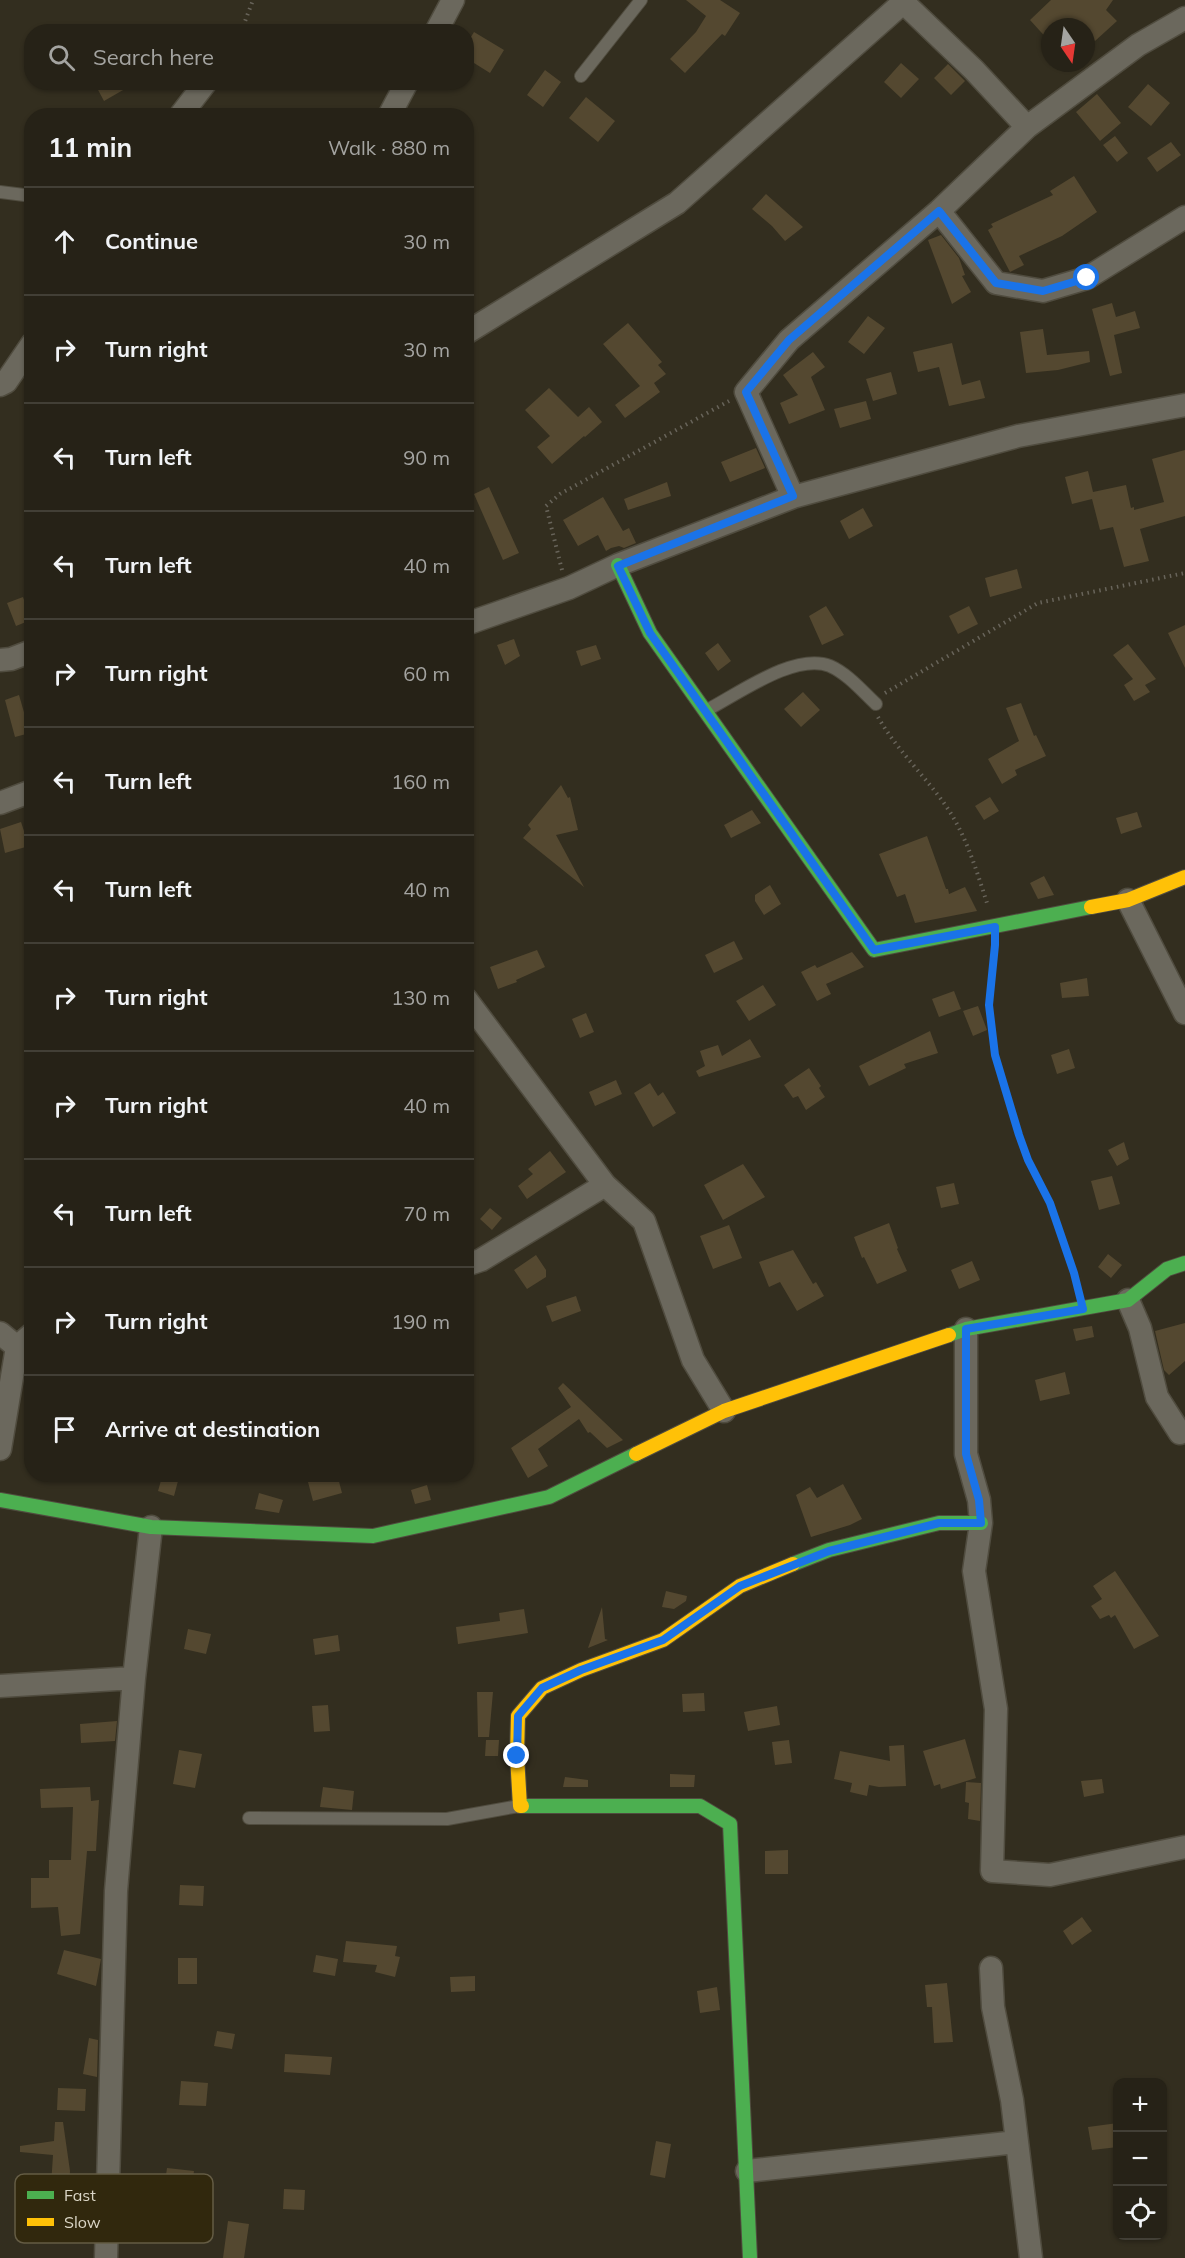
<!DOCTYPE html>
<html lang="en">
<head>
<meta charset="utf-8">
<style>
	:root { --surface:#262217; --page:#2e2a20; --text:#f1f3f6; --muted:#a4a4a1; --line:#423f36 }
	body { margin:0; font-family:Mulish,sans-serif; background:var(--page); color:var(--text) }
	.controls { position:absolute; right:18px; bottom:18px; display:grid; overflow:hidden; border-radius:12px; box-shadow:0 2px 4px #0004 }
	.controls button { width:54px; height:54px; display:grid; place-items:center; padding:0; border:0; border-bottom:2px solid var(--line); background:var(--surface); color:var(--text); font:30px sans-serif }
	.compass { position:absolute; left:1041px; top:18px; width:54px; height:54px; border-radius:50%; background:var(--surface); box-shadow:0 2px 4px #0004; rotate:167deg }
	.stop { position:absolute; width:18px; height:18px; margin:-14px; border:4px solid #1a73e8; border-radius:50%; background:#fff }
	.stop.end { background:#1a73e8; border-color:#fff; box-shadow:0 2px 6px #0008 }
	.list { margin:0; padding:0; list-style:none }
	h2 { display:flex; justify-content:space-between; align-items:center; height:78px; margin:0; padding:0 24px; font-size:26px }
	h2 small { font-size:20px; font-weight:400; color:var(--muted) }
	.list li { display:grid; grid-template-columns:39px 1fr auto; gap:18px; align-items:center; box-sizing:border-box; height:108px; padding:0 24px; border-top:2px solid var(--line) }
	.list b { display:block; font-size:22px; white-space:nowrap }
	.list em { font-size:20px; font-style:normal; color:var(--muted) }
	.icon { flex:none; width:33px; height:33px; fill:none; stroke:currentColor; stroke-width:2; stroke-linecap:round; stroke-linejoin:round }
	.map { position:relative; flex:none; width:1185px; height:2258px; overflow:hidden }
	.search { position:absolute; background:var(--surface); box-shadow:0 2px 4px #0004; left:24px; top:24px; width:450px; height:66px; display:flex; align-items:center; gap:15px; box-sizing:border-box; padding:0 21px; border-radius:24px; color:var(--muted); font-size:22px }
	.panel { position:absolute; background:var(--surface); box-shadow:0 2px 4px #0004; left:24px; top:108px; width:450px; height:1374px; border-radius:24px }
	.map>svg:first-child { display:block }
</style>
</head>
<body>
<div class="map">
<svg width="1185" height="2258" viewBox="0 0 1185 2258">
	<rect width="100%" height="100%" fill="#332e1f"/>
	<!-- building -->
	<path fill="#544830" d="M686 0H720L740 13 725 36 722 34 685 73 670 59 696 32 706 16Z
		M1051 0H1113L1106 10 1117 21 1095 41 1086 32V27H1050V42L1030 20Z
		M474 32 504 50 490 73 466 58V45Z
		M901 63 919 79 901 98 884 82Z
		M948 64 965 81 951 95 934 78Z
		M545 70 561 82 543 107 527 95Z
		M107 82H137L104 101 97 88Z
		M1148 84 1170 103 1151 126 1128 107Z
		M1097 94 1121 123 1100 141 1076 112Z
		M586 97 615 121 598 142 569 118Z
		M1115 136 1128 153 1117 162 1103 145Z
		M1171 142 1181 155 1157 172 1147 158Z
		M1074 176 1097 212 1062 236 1019 256 1024 265 1010 272 988 230 993 227 991 224 1053 195 1050 191Z
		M766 194 803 227 785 241 772 226 752 209Z
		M941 235 959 258 965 275 962 276 971 292 952 304 928 240Z
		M1112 303 1116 317 1135 311 1140 328 1114 335 1122 373 1110 376 1092 309Z
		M868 316 885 328 864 354 848 342Z
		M628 323 662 362 658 365 666 374 654 383 660 392 625 418 615 405 640 386 603 344Z
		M1043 329 1047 355 1089 351 1090 362 1058 370 1026 373 1020 332Z
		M952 343 962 385 980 380 985 398 949 406 939 367 918 372 913 352Z
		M813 352 825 367 811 377 825 410 789 424 780 403 798 395 783 375Z
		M891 372 897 394 873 401 866 379Z
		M549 388 578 417 589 407 602 422 585 437 584 436 552 464 537 447 550 436 525 410Z
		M866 401 871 419 840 428 834 409Z
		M756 448 765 468 730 482 721 462Z
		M1185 450V516L1140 529 1149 561 1124 567 1113 527 1100 530 1092 499 1072 504 1065 477 1088 471 1093 492 1126 485 1131 508 1134 507V510L1164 502 1152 459Z
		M667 482 671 496 628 510 624 499Z
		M489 487 519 553 503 560 474 494Z
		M603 497 623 531 629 528 636 543 624 548 619 546 611 548 606 551 598 535 578 546 563 520Z
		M863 508 873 526 849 539 840 521Z
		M1017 569 1022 588 990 597 985 578Z
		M23 597 31 620 16 626 7 603Z
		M826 606 844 635 822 645 809 616Z
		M969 606 978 624 958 634 949 616Z
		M1185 625V668L1168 633Z
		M514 639 520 656 505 665 497 645Z
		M718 643 731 661 718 671 705 653Z
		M1128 644 1156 679 1145 685 1150 692 1134 701 1124 685 1133 679 1113 655Z
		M596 645 601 659 581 666 576 651Z
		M803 692 820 710 801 727 784 709Z
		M19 695 30 733 15 737 5 700Z
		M1021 703 1034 736 1036 735 1046 756 1015 770 1017 775 1002 784 988 759 1019 741 1006 708Z
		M561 785 568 798 570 797 578 830 556 835 584 887 523 838 531 829 528 825Z
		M990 797 999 811 984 820 975 806Z
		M752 810 761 823 731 838 724 825Z
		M1137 812 1142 827 1121 834 1116 818Z
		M21 822 29 846 5 853 0 829Z
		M927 836 946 889H948L949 894 965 887 977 911 915 923 905 894 897 897 879 854Z
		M1044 876 1054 895 1038 899 1030 883Z
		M770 885 781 904 764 915 755 901V895Z
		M734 941 743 959 714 973 705 955Z
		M537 950 545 967 516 980 517 982 498 989 490 967Z
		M852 952 864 967 826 984 831 994 817 1001 801 972 815 965 817 968Z
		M1087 978 1089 996 1062 998 1060 983Z
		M763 985 776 1005 749 1021 736 1001Z
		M954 991 961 1009 939 1017 932 999Z
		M978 1006 987 1030 973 1036 963 1011Z
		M586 1013 594 1032 580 1038 572 1019Z
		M930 1031 938 1053 904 1064 906 1068 869 1086 859 1066Z
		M750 1039 761 1057 699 1077 696 1071 705 1066 700 1051 718 1045 722 1056Z
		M1069 1049 1075 1068 1057 1074 1051 1055Z
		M809 1068 821 1086 819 1088 825 1097 806 1110 798 1096 793 1098 784 1085Z
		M616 1080 622 1094 595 1106 589 1092Z
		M650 1083 658 1096 663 1092 676 1113 653 1127 634 1093Z
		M1124 1142 1129 1159 1117 1166 1108 1150Z
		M550 1151 566 1172 527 1199 518 1186 533 1174 528 1169Z
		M743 1164 765 1197 723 1220 704 1185Z
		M1112 1176 1120 1204 1099 1210 1091 1181Z
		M954 1183 959 1204 941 1208 936 1187Z
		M490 1208 502 1218 492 1230 480 1219Z
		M889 1223 898 1248 897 1249 907 1271 877 1284 864 1257 862 1258 854 1237Z
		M729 1225 742 1258 713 1269 700 1236Z
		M793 1250 813 1284 816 1282 824 1296 797 1311 780 1282 769 1287 759 1262Z
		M1108 1254 1122 1265 1111 1278 1098 1267Z
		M536 1255 546 1270V1277L527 1289 514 1270Z
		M972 1261 980 1280 959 1289 951 1270Z
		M576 1296 581 1311 552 1322 546 1306Z
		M1185 1323V1361L1169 1375 1164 1370 1155 1331Z
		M1092 1326 1094 1337 1076 1341 1073 1329Z
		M1065 1372 1070 1394 1040 1401 1035 1380Z
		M563 1383 623 1440 607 1448 590 1432 588 1433 579 1419 538 1449 548 1466 528 1478 511 1448 571 1407 558 1388Z
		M337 1474 342 1493 313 1501 308 1482Z
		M162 1477 178 1481 174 1496 158 1491Z
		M843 1484 862 1519 850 1525 811 1537 796 1495 810 1487 817 1498Z
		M427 1485 431 1500 415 1504 411 1490Z
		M259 1493 283 1500 279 1513 255 1509Z
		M1115 1571 1159 1636 1134 1649 1115 1615 1111 1618 1109 1615 1100 1619 1091 1606 1102 1599 1093 1586Z
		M666 1591 687 1596 686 1601 674 1609 662 1607Z
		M602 1607 605 1639 608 1640 588 1648Z
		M524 1609 528 1633 458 1644 456 1627 500 1621 499 1613Z
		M188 1629 211 1634 206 1654 184 1649Z
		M338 1635 340 1651 315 1655 313 1639Z
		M477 1692H493L489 1737H478Z
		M704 1693 705 1711 683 1712 682 1694Z
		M328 1705 330 1731 314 1732 312 1706Z
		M777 1706 780 1725 748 1731 744 1712Z
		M117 1721 115 1741 81 1743 80 1724Z
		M965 1739 976 1778 941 1789 940 1784 934 1786 923 1751Z
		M486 1740H499L498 1756H485Z
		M789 1740 792 1763 775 1765 772 1742Z
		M904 1745 906 1786 879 1787 869 1785 867 1796 850 1792 852 1783 834 1779 840 1751 890 1761 889 1746Z
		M179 1750 202 1754 195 1788 173 1784Z
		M670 1774 695 1775 694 1787H670Z
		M565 1777 588 1780V1787H563Z
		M1102 1779 1104 1793 1084 1797 1081 1781Z
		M966 1782 981 1783 980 1821 968 1819 969 1803 965 1802Z
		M90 1787 91 1801 99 1800 96 1851H87L80 1934 61 1936 58 1907 31 1908V1878H49V1860H71L73 1807 41 1808 40 1789Z
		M323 1787 354 1791 352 1810 320 1807Z
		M788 1850V1874H765V1851Z
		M180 1885 204 1886 203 1906 179 1905Z
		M1082 1917 1092 1931 1072 1945 1063 1931Z
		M346 1941 397 1946 395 1956 400 1957 395 1977 375 1972 377 1965 343 1962Z
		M64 1950 101 1959 96 1986 57 1974Z
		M316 1955 338 1959 335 1976 313 1972Z
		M178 1958H197V1984H178Z
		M475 1976V1991L451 1992 450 1977Z
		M947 1983 953 2042 934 2043 932 2007H927L925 1985Z
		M717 1987 720 2010 700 2013 697 1991Z
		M217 2031 235 2034 232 2049 214 2046Z
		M89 2038 98 2040 97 2077 83 2074Z
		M285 2054 332 2057 330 2075 284 2072Z
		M181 2081 208 2083 206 2106 179 2105Z
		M58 2088 86 2089 85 2111 57 2110Z
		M55 2122H63L70 2171 68 2202 50 2201 53 2155 20 2152V2146L54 2141Z
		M1118 2123V2147L1092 2150 1088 2127Z
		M656 2141 671 2144 665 2178 650 2175Z
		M167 2168 194 2171 190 2199 163 2196Z
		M284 2189 305 2190 304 2210 283 2209Z
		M228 2221 249 2224 244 2258H223Z"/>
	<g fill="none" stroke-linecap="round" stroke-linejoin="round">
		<!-- lane casing -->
		<g stroke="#504c3f" stroke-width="14">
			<path id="lane" d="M581 76 641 0
				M0 192 32 196
				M707 710C738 694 795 652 830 666 848 674 862 691 876 704
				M249 1818 447 1819 519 1806"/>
		</g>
		<!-- street casing -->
		<g stroke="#504c3f" stroke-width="25">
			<path id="street" d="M904 3 974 70 1027 127
				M436 32 453 0
				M180 116 206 82
				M389 116 407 82
				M939 211 996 283 1043 291 1087 278 1185 217
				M466 333 677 203 906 0
				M0 385 6 382 32 344
				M793 497 746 392 789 340 939 211 1027 127 1138 45 1185 18
				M466 624 569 588 618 565 793 497 1018 436 1185 405
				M0 660 11 659 32 651
				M0 803 32 791
				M1128 900 1185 1013
				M466 999 605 1185 644 1221 693 1360 724 1411
				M466 1265 481 1260 605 1185
				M1128 1300 1140 1328 1157 1397 1180 1433
				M966 1329V1454L979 1500 981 1523 974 1571 996 1709 992 1871 1050 1875 1185 1847
				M0 1333 17 1347
				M0 1449 17 1347 32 1334
				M0 1686 134 1678
				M991 1968 993 2007 1012 2100 1031 2258
				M747 2171 1017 2142
				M106 2258 116 1891 134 1678 151 1527"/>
		</g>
		<!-- fast casing -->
		<g stroke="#504c3f" stroke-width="16">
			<path id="fast" d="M618 565 650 633 874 950 1091 907
				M949 1335 966 1329 1128 1300 1167 1269 1185 1263
				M0 1500 151 1527 373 1536 549 1497 636 1454
				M793 1564 829 1550 939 1523H981
				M522 1806H700L730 1824 750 2258"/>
		</g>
		<!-- slow casing -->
		<g stroke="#504c3f" stroke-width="16">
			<path id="slow" d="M1091 907 1128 900 1185 877
				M636 1454 724 1411 949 1335
				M522 1806H520L517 1756 518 1716 542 1688 581 1670 663 1640 740 1586 793 1564"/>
		</g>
		<!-- path -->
		<path stroke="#68645a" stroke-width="4" stroke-dasharray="1.5 4.5" stroke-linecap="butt" d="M241 32 253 0
			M562 570 546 506 560 494 729 401
			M885 693 1038 603 1185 573
			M878 717C896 749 925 776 946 806 966 835 976 869 987 903
			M995 951 989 1005 995 1055 1019 1135 1028 1160 1050 1203 1077 1285"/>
		<!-- lane -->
		<use href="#lane" stroke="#6b685d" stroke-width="12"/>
		<!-- street -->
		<use href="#street" stroke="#6b685d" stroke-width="22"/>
		<!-- fast -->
		<use href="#fast" stroke="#4caf50" stroke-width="14"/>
		<!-- slow -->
		<use href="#slow" stroke="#ffc107" stroke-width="14"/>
	</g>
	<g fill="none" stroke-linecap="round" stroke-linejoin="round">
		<!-- route -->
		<path stroke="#1a73e8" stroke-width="8" d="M517 1756 518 1716 542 1688 581 1670 663 1640 740 1586 829 1551 939 1523H981L979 1500 966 1454V1329L1083 1309 1074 1273 1050 1203 1028 1160 1019 1135 995 1055 989 1005 995 945V927L874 950 650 633 618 566 793 496 746 392 789 340 939 211 996 283 1043 291 1087 278"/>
	</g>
	<!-- legend -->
	<rect x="15" y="2174" width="198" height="69" rx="9" fill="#31280d" stroke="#645c44" stroke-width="1.5"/>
	<rect x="27" y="2191" width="27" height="8" fill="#4caf50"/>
	<rect x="27" y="2218" width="27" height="8" fill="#ffc107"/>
	<g font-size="16" fill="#dbd6c6">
		<text x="64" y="2201">Fast</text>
		<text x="64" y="2228">Slow</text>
	</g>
</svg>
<div class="controls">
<button>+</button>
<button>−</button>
<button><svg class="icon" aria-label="locate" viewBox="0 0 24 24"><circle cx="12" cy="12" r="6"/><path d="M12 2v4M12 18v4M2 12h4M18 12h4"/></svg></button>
</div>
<svg class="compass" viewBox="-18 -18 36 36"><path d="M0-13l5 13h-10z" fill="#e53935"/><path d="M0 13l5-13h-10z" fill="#a4a4a1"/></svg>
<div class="stop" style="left:1087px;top:278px"></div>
<div class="stop end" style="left:517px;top:1756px"></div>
<div class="search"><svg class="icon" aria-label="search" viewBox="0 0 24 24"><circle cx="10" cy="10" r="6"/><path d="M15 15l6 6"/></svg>Search here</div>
<section class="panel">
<h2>11 min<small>Walk · 880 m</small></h2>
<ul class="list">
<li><svg class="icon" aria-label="ahead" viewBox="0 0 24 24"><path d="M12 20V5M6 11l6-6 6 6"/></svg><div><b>Continue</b></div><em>30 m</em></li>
<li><svg class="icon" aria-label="right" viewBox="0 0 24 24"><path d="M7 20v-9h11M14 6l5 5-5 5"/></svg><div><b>Turn right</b></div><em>30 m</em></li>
<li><svg class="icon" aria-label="left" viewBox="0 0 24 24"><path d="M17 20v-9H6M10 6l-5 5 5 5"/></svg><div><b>Turn left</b></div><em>90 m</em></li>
<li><svg class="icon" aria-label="left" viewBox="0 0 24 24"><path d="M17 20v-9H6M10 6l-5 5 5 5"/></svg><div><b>Turn left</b></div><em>40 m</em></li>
<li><svg class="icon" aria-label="right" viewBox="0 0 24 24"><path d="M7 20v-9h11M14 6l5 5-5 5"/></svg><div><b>Turn right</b></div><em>60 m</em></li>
<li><svg class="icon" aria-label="left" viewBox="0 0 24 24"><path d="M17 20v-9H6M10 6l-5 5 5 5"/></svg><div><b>Turn left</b></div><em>160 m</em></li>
<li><svg class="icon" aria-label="left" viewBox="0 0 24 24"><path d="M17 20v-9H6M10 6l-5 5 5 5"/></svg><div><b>Turn left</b></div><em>40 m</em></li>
<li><svg class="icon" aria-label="right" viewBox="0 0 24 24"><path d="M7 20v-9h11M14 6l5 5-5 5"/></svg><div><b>Turn right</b></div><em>130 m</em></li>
<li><svg class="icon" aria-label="right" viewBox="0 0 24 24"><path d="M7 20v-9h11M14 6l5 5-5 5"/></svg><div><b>Turn right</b></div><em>40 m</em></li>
<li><svg class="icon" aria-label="left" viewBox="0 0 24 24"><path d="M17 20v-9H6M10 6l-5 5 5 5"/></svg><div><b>Turn left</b></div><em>70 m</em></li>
<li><svg class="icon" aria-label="right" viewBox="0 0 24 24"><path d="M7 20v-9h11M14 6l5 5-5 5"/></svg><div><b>Turn right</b></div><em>190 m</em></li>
<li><svg class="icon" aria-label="arrive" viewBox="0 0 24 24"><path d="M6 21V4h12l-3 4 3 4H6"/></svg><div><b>Arrive at destination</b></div></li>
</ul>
</section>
</div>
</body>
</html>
